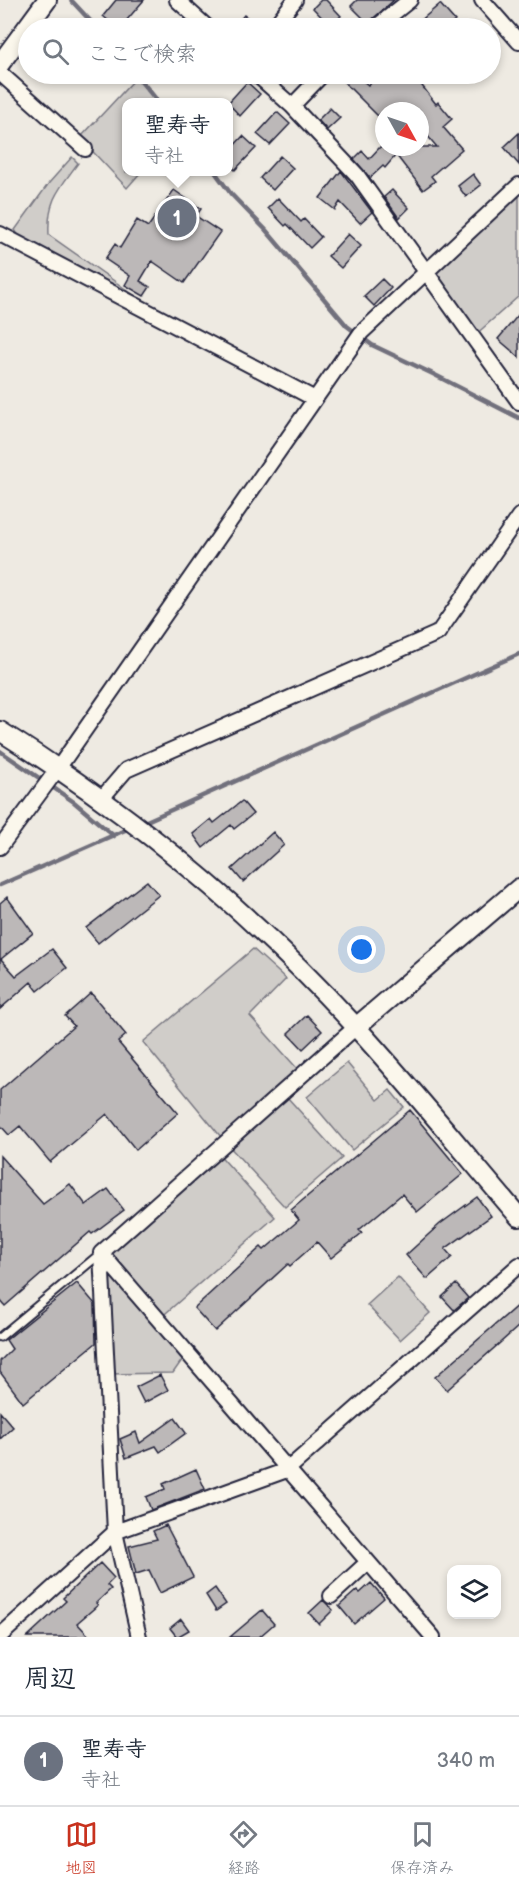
<!DOCTYPE html>
<html lang="ja">
<head>
<meta charset="utf-8">
<style>
	:root { --surface:#fff; --page:#f6f6f7; --text:#1f2937; --muted:#747a83; --line:#e0e1e3; --accent:#c8321e }
	body { margin:0; font-family:"Balsamiq Sans","Klee One",sans-serif; background:var(--page); color:var(--text) }
	.controls { position:absolute; right:18px; bottom:18px; display:grid; overflow:hidden; border-radius:12px; box-shadow:0 3px 9px #0003 }
	.controls button { width:54px; height:54px; display:grid; place-items:center; padding:0; border:0; border-bottom:2px solid var(--line); background:var(--surface); color:var(--text); font:30px sans-serif }
	.compass { position:absolute; left:375px; top:102px; width:54px; height:54px; border-radius:50%; background:var(--surface); box-shadow:0 3px 9px #0003; rotate:130deg }
	.you { position:absolute; left:362px; top:950px; width:21px; height:21px; margin:-15px; border:4px solid #fff; border-radius:50%; background:#1a73e8; box-shadow:0 0 0 9px #1a73e833 }
	.badge { display:grid; place-items:center; width:39px; height:39px; border-radius:50%; background:var(--accent); color:#fff; font-size:20px; font-weight:700 }
	.pin { position:absolute; translate:-50% -50%; border:3px solid #fff; box-shadow:0 2px 6px #0006 }
	.popup { position:absolute; left:122px; top:98px; width:111px; height:78px; box-sizing:border-box; display:grid; place-content:center; border-radius:12px; background:var(--surface); filter:drop-shadow(0 2px 4px #0005); font-size:20px; white-space:nowrap; color:var(--muted) }
	.popup b { font-size:22px; color:var(--text) }
	.popup::after { content:''; position:absolute; left:50%; top:100%; margin-left:-12px; border:12px solid transparent; border-top-color:var(--surface) }
	.list { margin:0; padding:0; list-style:none }
	h2 { display:flex; justify-content:space-between; align-items:center; height:78px; margin:0; padding:0 24px; font-size:26px }
	h2 small { font-size:20px; font-weight:400; color:var(--muted) }
	.list li { display:grid; grid-template-columns:39px 1fr auto; gap:18px; align-items:center; box-sizing:border-box; height:90px; padding:0 24px; border-top:2px solid var(--line) }
	.list b { display:block; font-size:22px; white-space:nowrap }
	.list p { margin:0; font-size:20px; white-space:nowrap; color:var(--muted) }
	.list em { font-size:20px; font-style:normal; color:var(--muted) }
	.icon { flex:none; width:33px; height:33px; fill:none; stroke:currentColor; stroke-width:2; stroke-linecap:round; stroke-linejoin:round }
	.map { position:relative; flex:none; width:519px; height:1637px; overflow:hidden }
	.search { position:absolute; background:var(--surface); box-shadow:0 3px 9px #0003; left:18px; right:18px; top:18px; height:66px; display:flex; align-items:center; gap:15px; box-sizing:border-box; padding:0 21px; border-radius:33px; color:var(--muted); font-size:22px }
	.sheet { height:168px; background:var(--surface) }
	nav { display:flex; justify-content:space-around; align-items:center; box-sizing:border-box; height:84px; border-top:2px solid var(--line); background:var(--surface); font-size:16px; color:var(--muted) }
	nav a { display:grid; justify-items:center; gap:3px }
	nav .on { color:var(--accent) }
	.map>svg:first-child { display:block }
</style>
</head>
<body>
<div class="map">
<svg width="519" height="1637" viewBox="0 0 519 1637">
	<rect width="100%" height="100%" fill="#eeeae2"/>
	<filter id="ink" filterUnits="userSpaceOnUse"><feTurbulence type="fractalNoise" baseFrequency=".0167" numOctaves="2"/><feDisplacementMap in="SourceGraphic" scale="12" xChannelSelector="R" yChannelSelector="G"/><feConvolveMatrix kernelMatrix="1 2 1 2 8 2 1 2 1" color-interpolation-filters="sRGB"/></filter>
	<g filter="url(#ink)">
		<!-- green -->
		<path fill="#d0cdc9" stroke="#797882" stroke-width="1.5" d="M136 78 156 102 126 103V172H141L127 188 80 138Z
			M72 157 78 163C59 189 47 200 49 235L144 302 20 238 15 230 49 183Z
			M519 187V296L473 337 429 277Z
			M253 949 286 979 250 1016 303 1075 234 1137 287 1097 342 1158 285 1207 226 1143 143 1042Z
			M347 1063 378 1100 390 1090 404 1107 352 1150 307 1097Z
			M216 1151 275 1217 158 1320 101 1253Z
			M101 1262 187 1353 173 1373 107 1374Z
			M398 1277 430 1313 400 1340 367 1305Z"/>
		<g fill="none" stroke-linecap="round" stroke-linejoin="round">
			<!-- stream -->
			<path stroke="#716f7c" stroke-width="4.5" d="M71 0 97 28
				M136 74 159 103
				M215 172 231 194 265 229 347 326 372 345 433 374 519 418
				M0 751 74 802 114 836
				M140 824 519 654
				M0 885 132 827"/>
		</g>
		<!-- building -->
		<path fill="#bcb8b8" stroke="#22223b" stroke-width="1.5" d="M116 0H144L120 28H117L103 16Z
			M321 0H326L341 16 330 26 313 8Z
			M357 0H394L368 23 351 6Z
			M440 4 455 21 446 28H412Z
			M244 15 262 28H233Z
			M355 74 368 85 381 74H413L436 104 438 102 452 119 443 127 462 149 431 176 435 181 423 190 396 155 385 168 383 166 370 178 354 159 362 151 369 159 380 147H437L420 127V111H384L378 116 345 83Z
			M247 82 260 94 240 116 228 103Z
			M330 108 340 118 327 130 318 120Z
			M277 112 290 124 270 145 257 134Z
			M519 133V165L504 147Z
			M243 136 256 148 235 170 228 163V152Z
			M280 156 293 168 273 190 260 178Z
			M341 171 372 212 360 223 340 202 335 210 320 198Z
			M473 174 481 185 466 197 458 186Z
			M174 190 201 209 196 216 220 232 184 283 152 261 140 281 150 287 144 296 125 285 130 276 105 259 115 244 120 248 137 220 148 227Z
			M392 190 409 208 399 218 384 197Z
			M278 198 301 222 304 219 321 237 310 248 287 224 285 226 268 208Z
			M348 234 361 246 341 268 328 256Z
			M382 279 391 288 374 306 364 296Z
			M519 314V357L498 339Z
			M242 801 253 814 234 829 231 825 203 848 193 834 211 819 214 823Z
			M273 832 284 845 243 882 232 869Z
			M147 881 159 895 98 943 86 928Z
			M7 897 33 933 1 959 16 976 52 949 67 968 38 991 31 982 0 1009V903Z
			M91 993 126 1035 118 1042 178 1113 136 1150 107 1114 50 1162 20 1126 9 1135 0 1125V1090L74 1026 65 1016Z
			M307 1015 322 1031 303 1049 288 1033Z
			M410 1110 463 1174 417 1212 402 1194 359 1230 362 1233 331 1258 317 1242 290 1266 288 1264 215 1331 194 1308 261 1247 264 1250 299 1220 291 1210Z
			M0 1156 43 1204 70 1184 86 1205 108 1189 124 1210 92 1234 90 1232 5 1306 0 1300Z
			M477 1197 491 1216 445 1249 452 1257 427 1279 406 1255 440 1224Z
			M77 1283 95 1304 96 1343 23 1403 0 1372V1361L12 1349 6 1340Z
			M456 1284 468 1298 454 1310 442 1297Z
			M519 1304V1326L447 1390 435 1377Z
			M160 1375 168 1390 144 1403 136 1387Z
			M0 1412 13 1427 0 1439Z
			M175 1418 186 1433 160 1452 156 1446 126 1458 120 1439 136 1432 140 1443Z
			M196 1469 205 1489 151 1510 146 1497 165 1489 163 1484Z
			M166 1525 193 1577 160 1593 149 1570 136 1574 129 1546 157 1539 153 1531Z
			M100 1563 114 1578 107 1585 111 1589 96 1603 98 1605 77 1623 90 1637H27L66 1601 63 1598Z
			M371 1583 384 1598 354 1624 339 1606 357 1590 360 1593Z
			M215 1588 226 1604 216 1611 206 1595Z
			M323 1600 333 1610 319 1624 309 1613Z
			M262 1610 274 1624 259 1637H230Z
			M181 1619 189 1630 177 1637 170 1628Z"/>
		<g fill="none" stroke-linecap="round" stroke-linejoin="round">
			<!-- service casing -->
			<g stroke="#22223b" stroke-width="11">
				<path id="service" d="M0 1337 101 1253"/>
			</g>
			<!-- minor casing -->
			<g stroke="#22223b" stroke-width="18">
				<path id="minor" d="M177 0 208 28
					M482 0 519 42
					M273 28 295 0
					M375 28 410 0
					M0 73 85 149
					M256 74 292 106 357 175 519 402
					M292 106 323 74
					M0 234 315 399
					M102 798 126 770 438 633 519 516
					M0 847 59 767 361 333 519 185
					M101 1253 433 1637
					M101 1253 115 1532 139 1637
					M101 1253 356 1027
					M331 1596 368 1562
					M0 1636 115 1532 287 1470 519 1265"/>
			</g>
			<!-- tertiary casing -->
			<g stroke="#22223b" stroke-width="22">
				<path id="tertiary" d="M0 64 47 0
					M0 731C131 813 252 913 356 1027 412 1088 465 1154 519 1217
					M356 1027 519 888"/>
			</g>
			<!-- service -->
			<use href="#service" stroke="#fbf7ec" stroke-width="7"/>
			<!-- minor -->
			<use href="#minor" stroke="#fbf7ec" stroke-width="14"/>
			<!-- tertiary -->
			<use href="#tertiary" stroke="#fbf7ec" stroke-width="18"/>
		</g>
	</g>
</svg>
<div class="controls">
<button><svg class="icon" aria-label="layers" viewBox="0 0 24 24"><path d="M12 4l9 5-9 5-9-5zM3 14l9 5 9-5"/></svg></button>
</div>
<svg class="compass" viewBox="-18 -18 36 36"><path d="M0-13l5 13h-10z" fill="#e53935"/><path d="M0 13l5-13h-10z" fill="#747a83"/></svg>
<div class="you"></div>
<div class="pin badge" style="left:177px;top:218px;background:#6b7280">1</div>
<div class="popup"><b>聖寿寺</b>寺社</div>
<div class="search"><svg class="icon" aria-label="search" viewBox="0 0 24 24"><circle cx="10" cy="10" r="6"/><path d="M15 15l6 6"/></svg>ここで検索</div>
</div>
<section class="sheet">
<h2>周辺<small></small></h2>
<ul class="list">
<li><span class="badge" style="background:#6b7280">1</span><div><b>聖寿寺</b><p>寺社</p></div><em>340 m</em></li>
</ul>
</section>
<nav>
<a class="on"><svg class="icon" aria-label="map" viewBox="0 0 24 24"><path d="M3 6l6-2 6 2 6-2v14l-6 2-6-2-6 2zM9 4v14M15 6v14"/></svg>地図</a>
<a><svg class="icon" aria-label="directions" viewBox="0 0 24 24"><path d="M12 3l9 9-9 9-9-9zM9 14v-3h6M13 9l2 2-2 2"/></svg>経路</a>
<a><svg class="icon" aria-label="saved" viewBox="0 0 24 24"><path d="M7 4h10v16l-5-4-5 4z"/></svg>保存済み</a>
</nav>
</body>
</html>
